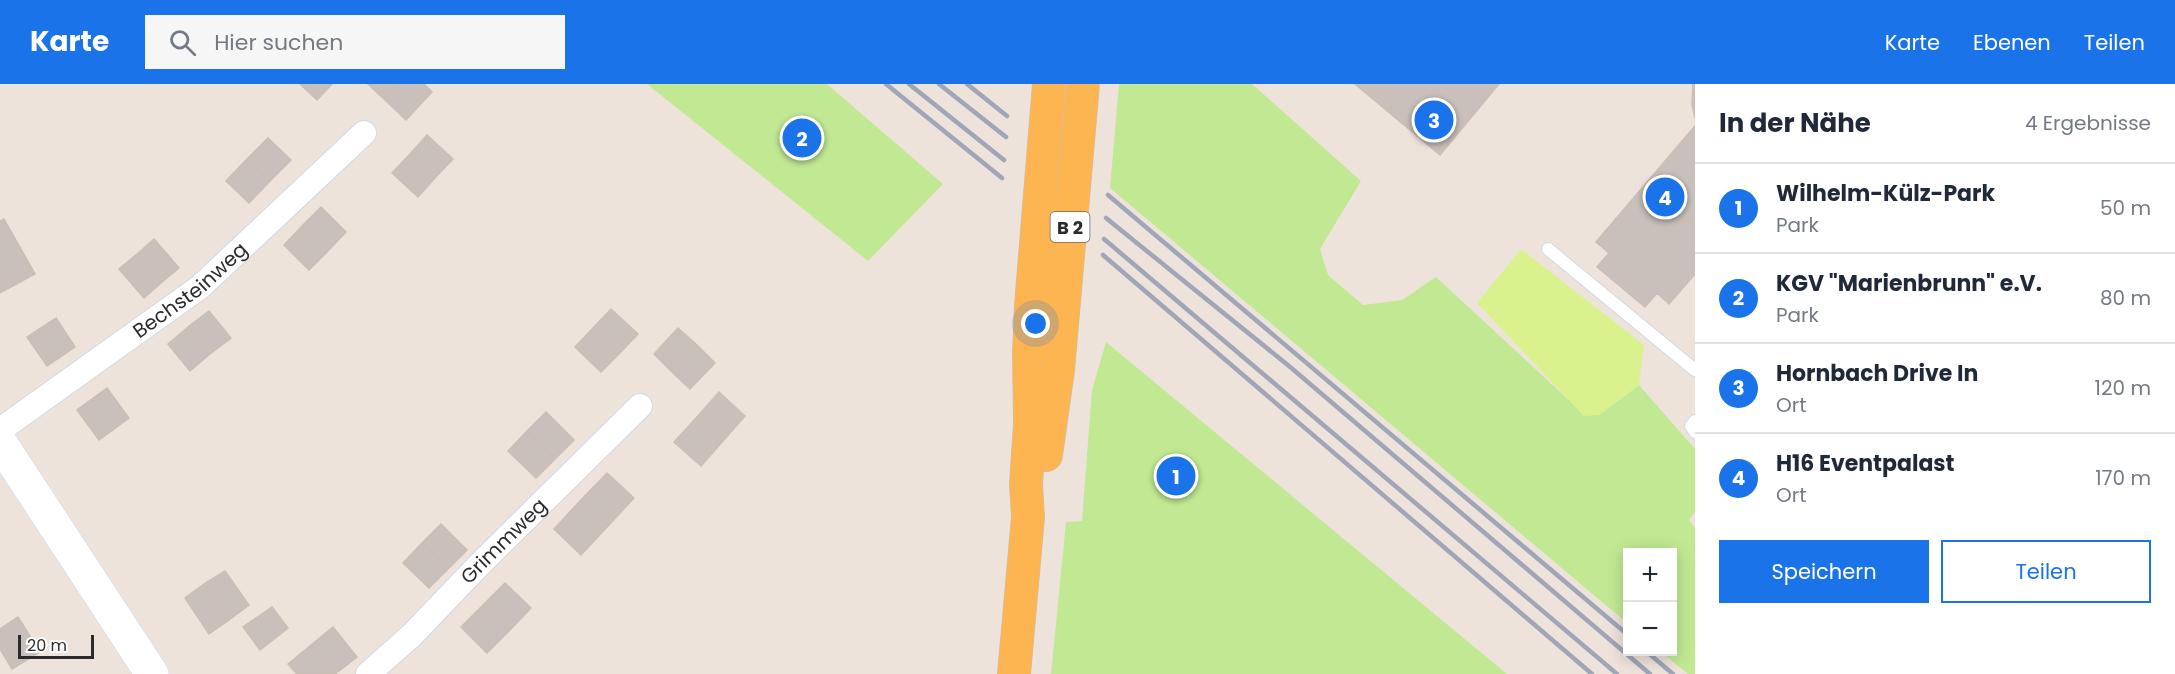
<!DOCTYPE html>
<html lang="de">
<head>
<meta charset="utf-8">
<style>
	:root { --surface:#fff; --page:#f6f6f7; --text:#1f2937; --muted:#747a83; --line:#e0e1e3; --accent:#1a73e8 }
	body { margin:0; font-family:Poppins,sans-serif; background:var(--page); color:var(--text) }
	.controls { position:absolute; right:18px; bottom:18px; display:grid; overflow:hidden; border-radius:0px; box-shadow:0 3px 15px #0003 }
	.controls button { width:54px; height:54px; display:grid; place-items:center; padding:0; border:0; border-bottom:2px solid var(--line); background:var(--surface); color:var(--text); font:30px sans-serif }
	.scale { position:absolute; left:18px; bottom:15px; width:76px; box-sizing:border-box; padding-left:6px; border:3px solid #2b2b2b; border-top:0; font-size:16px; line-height:21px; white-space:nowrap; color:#2b2b2b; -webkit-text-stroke:4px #fff; paint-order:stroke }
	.you { position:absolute; left:1036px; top:240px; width:21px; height:21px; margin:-15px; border:4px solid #fff; border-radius:50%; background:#1a73e8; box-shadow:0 0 0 9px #1a73e833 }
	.badge { display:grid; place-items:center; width:39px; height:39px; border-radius:50%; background:var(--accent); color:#fff; font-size:20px; font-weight:700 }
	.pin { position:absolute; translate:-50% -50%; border:3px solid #fff; box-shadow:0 2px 6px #0006 }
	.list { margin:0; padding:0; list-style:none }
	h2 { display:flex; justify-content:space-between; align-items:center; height:78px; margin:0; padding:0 24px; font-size:26px }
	h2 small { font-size:20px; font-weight:400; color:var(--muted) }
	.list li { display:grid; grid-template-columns:39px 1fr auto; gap:18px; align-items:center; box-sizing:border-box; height:90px; padding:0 24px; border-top:2px solid var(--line) }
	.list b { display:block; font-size:22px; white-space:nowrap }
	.list p { margin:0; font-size:20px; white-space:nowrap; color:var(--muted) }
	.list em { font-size:20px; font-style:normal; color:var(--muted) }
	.actions { display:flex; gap:12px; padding:18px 24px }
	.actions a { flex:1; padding:14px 0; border:2px solid var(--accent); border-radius:0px; text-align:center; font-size:21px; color:var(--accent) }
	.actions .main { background:var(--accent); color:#fff }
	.icon { flex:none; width:33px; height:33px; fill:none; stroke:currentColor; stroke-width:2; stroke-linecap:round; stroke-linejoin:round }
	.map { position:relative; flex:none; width:1695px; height:590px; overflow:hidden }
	header { display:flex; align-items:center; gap:36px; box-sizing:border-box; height:84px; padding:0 30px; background:var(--accent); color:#fff }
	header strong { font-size:28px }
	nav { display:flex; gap:33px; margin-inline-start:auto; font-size:21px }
	.search { width:420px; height:54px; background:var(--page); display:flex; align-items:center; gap:15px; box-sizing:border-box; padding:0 21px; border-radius:0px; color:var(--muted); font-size:22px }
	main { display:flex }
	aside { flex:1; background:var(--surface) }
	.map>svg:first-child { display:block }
</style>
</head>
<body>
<header>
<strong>Karte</strong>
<div class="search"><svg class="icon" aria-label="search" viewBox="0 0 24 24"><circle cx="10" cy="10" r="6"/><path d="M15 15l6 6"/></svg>Hier suchen</div>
<nav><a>Karte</a><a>Ebenen</a><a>Teilen</a></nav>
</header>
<main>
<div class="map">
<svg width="1695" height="590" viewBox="0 0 1695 590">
	<rect width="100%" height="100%" fill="#eee3db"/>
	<!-- green -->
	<path fill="#c1e993" d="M647 0H827L943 100 868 177Z
		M1119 0H1252L1361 97 1320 165 1328 191 1363 221 1402 216 1436 193 1570 317 1599 331 1639 301 1695 365V428L1689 436 1695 444V590H1688L1661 568H1672V468H1628L1627 539 1110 104Z
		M1106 258 1507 590H1051L1066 438 1082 437 1092 306Z"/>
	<!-- pitch -->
	<path fill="#daf28e" d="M1521 165 1644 261 1639 301 1599 331 1584 332 1477 219Z"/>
	<!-- building -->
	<path fill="#c9c0bb" stroke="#cabeb5" stroke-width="1.5" d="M300 0H332L317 16Z
		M368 0H400L385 16Z
		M400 0H424L432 8 406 36 385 16Z
		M1355 0H1499L1440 71Z
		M1693 0H1695V34L1692 21Z
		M1695 42V190L1669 220 1657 209 1645 223 1597 183 1609 169 1596 158Z
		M427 51 453 75 435 94 410 70Z
		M268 54 291 76 270 97 247 75Z
		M410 70 435 94 418 113 392 89Z
		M247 75 270 97 249 119 226 97Z
		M321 123 346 148 328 167 302 142Z
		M4 135 35 190 0 209V137Z
		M302 142 328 167 309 186 284 161Z
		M154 155 179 184 161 199 137 170Z
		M137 170 161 199 144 214 119 185Z
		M611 225 638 250 620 269 593 244Z
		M209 227 231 254 210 270 188 243Z
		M56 234 75 263 47 282 27 253Z
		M188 243 210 270 190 287 168 260Z
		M593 244 620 269 601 288 575 263Z
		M678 244 697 261 671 287 654 270Z
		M697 261 715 279 690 305 671 287Z
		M107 304 129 334 99 356 77 326Z
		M719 308 745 332 723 357 697 333Z
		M546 328 574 356 555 375 527 347Z
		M697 333 723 357 701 382 674 358Z
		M527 347 555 375 536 394 508 367Z
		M607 389 634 414 608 442 580 417Z
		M580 417 608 442 581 471 554 445Z
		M441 440 467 466 448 485 422 459Z
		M422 459 448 485 429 504 403 479Z
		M225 487 249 521 229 536 204 500Z
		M505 499 531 524 509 547 483 521Z
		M204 500 229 536 209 550 185 514Z
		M483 521 509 547 487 569 461 543Z
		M272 523 288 544 260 566 243 543Z
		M18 533 40 568 12 585 0 565V545Z
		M333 543 357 573 335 590 311 561Z
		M311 561 334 590H297L288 580Z"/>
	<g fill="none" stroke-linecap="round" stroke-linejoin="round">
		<!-- service casing -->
		<g stroke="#d1d8e5" stroke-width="14">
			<path id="service" d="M1548 165 1695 286
				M1695 337 1691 342 1695 348"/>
		</g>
		<!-- minor casing -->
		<g stroke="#d1d8e5" stroke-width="26">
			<g id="minor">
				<path id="s1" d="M0 346 200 203 364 49"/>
				<path id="s2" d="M368 590 412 551 479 481 640 322"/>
			</g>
		</g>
		<!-- secondary casing -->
		<g stroke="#d1d8e5" stroke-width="34">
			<path id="secondary" d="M0 358 152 590"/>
		</g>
		<!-- primary casing -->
		<g stroke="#c4c4c4" stroke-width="34">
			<path id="primary" d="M1046 371 1058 286
				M1014 590 1028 433 1026 400 1030 340 1029 269"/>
		</g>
		<!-- service -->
		<use href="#service" stroke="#fff" stroke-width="12"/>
		<!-- minor -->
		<use href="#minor" stroke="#fff" stroke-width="24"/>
		<!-- secondary -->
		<use href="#secondary" stroke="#fff" stroke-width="33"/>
		<!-- primary -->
		<use href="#primary" stroke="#fdb551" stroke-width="33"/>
		<!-- rail -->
		<path stroke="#9ea6b7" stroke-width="4.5" d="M886 0 1002 94
			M909 0 1004 76
			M939 0 1006 53
			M967 0 1007 32
			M1108 111 1628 551
			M1106 134 1289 282 1650 590
			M1104 155 1617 590
			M1103 171 1592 590
			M1647 568 1673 590"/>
		<!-- primary-bridge casing -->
		<g stroke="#c4c4c4" stroke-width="34" stroke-linecap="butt">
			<path id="primary-bridge" d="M1029 269 1031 221 1049 0
				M1058 286 1083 0"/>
		</g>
		<!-- primary-bridge -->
		<use href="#primary-bridge" stroke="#fdb551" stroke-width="33"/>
	</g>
	<g text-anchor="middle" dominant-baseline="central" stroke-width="4.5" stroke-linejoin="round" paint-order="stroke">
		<!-- shield labels -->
		<rect fill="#fff" stroke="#6b6b6b" stroke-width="1.5" x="1050.5" y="128" width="39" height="30" rx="4.5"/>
		<g font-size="18" font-weight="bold" fill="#2b2b2b">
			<text x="1070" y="143">B 2</text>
		</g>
		<!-- street labels -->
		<g font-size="20" fill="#2b2b2b" stroke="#fff">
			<text stroke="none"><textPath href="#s1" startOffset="236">Bechsteinweg</textPath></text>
			<text stroke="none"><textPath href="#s2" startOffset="190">Grimmweg</textPath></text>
		</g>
	</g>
</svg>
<div class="controls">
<button>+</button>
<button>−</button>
</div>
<div class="scale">20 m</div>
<div class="you"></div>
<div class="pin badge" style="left:1176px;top:392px">1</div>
<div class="pin badge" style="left:802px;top:54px">2</div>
<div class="pin badge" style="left:1434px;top:36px">3</div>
<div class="pin badge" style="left:1665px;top:113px">4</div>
</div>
<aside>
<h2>In der Nähe<small>4 Ergebnisse</small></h2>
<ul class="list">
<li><span class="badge">1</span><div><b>Wilhelm-Külz-Park</b><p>Park</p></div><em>50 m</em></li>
<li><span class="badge">2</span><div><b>KGV &quot;Marienbrunn&quot; e.V.</b><p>Park</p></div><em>80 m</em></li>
<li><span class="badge">3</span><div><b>Hornbach Drive In</b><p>Ort</p></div><em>120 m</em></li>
<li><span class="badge">4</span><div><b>H16 Eventpalast</b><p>Ort</p></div><em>170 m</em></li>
</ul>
<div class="actions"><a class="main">Speichern</a><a>Teilen</a></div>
</aside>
</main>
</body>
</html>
